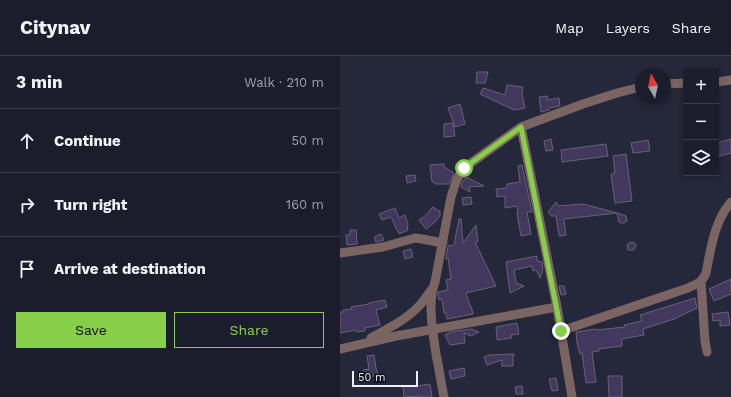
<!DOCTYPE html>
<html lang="en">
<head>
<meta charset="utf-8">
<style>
	:root { --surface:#1c1d2c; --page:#252634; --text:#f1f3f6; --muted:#a0a2a9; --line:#3a3b48; --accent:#88cf49 }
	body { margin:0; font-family:"Work Sans",sans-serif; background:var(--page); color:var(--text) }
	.controls { position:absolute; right:12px; top:12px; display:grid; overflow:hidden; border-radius:0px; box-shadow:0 2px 6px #0003 }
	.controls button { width:36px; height:36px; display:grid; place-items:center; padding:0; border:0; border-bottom:1px solid var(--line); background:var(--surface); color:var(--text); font:20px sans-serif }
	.compass { position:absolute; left:295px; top:12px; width:36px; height:36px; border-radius:50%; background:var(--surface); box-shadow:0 2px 6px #0003; rotate:351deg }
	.scale { position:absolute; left:12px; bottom:10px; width:66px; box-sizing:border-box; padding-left:4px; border:2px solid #eef0fd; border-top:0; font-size:11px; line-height:14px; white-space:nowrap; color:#eef0fd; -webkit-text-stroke:3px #101119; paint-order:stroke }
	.stop { position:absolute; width:12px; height:12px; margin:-9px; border:3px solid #88cf49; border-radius:50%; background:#fff }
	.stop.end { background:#88cf49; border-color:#fff; box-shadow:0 1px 4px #0008 }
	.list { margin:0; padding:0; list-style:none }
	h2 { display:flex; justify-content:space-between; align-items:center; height:52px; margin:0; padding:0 16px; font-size:17px }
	h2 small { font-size:13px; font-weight:400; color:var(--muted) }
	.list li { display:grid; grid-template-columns:26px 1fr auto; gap:12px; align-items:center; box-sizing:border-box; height:64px; padding:0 16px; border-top:1px solid var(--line) }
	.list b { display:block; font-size:15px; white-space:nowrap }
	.list em { font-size:13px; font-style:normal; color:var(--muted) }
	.actions { display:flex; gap:8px; padding:12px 16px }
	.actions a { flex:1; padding:9px 0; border:1px solid var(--accent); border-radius:0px; text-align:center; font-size:14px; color:var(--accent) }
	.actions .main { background:var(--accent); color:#111 }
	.icon { flex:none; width:22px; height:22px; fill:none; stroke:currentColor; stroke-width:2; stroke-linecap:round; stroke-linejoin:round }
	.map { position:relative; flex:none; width:391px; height:341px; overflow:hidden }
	header { display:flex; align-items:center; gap:24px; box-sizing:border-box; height:56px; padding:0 20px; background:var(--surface); border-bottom:1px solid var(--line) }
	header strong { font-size:19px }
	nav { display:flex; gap:22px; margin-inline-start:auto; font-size:14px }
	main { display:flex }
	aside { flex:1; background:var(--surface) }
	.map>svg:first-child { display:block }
</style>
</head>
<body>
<header>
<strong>Citynav</strong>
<nav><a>Map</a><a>Layers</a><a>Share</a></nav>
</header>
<main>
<aside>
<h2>3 min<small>Walk · 210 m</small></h2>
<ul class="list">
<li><svg class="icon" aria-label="ahead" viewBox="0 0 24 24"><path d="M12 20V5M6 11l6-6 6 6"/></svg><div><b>Continue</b></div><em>50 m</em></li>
<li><svg class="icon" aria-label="right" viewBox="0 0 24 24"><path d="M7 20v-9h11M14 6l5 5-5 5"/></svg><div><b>Turn right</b></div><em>160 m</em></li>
<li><svg class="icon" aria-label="arrive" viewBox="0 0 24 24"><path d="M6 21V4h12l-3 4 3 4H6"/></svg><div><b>Arrive at destination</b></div></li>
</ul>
<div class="actions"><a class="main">Save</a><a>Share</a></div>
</aside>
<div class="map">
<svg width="391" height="341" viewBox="0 0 391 341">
	<rect width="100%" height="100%" fill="#25273a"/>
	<!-- building -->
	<path fill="#42385d" stroke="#676277" d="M137 16H148L145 27H136Z
		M167 29 183 31 182 38 185 52 174 54 140 38 143 32 165 39Z
		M207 40 208 44 219 42 220 50 209 52V54L201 56 199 41Z
		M120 48 125 68 115 71 108 52Z
		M113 67 115 80 104 81V68Z
		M211 83 213 94 206 95 204 85Z
		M391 83V97L376 101V87Z
		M308 84 310 95 293 97 291 87Z
		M266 88 268 100 222 106 221 94Z
		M286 98 292 145 275 147 271 118H274V116H275L273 100Z
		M104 108V111L114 117 109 128H95V126H92L90 109Z
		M182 109 192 156H187L191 178 181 180 177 157H178L177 150 165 152V140L157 141 156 133 167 132V128L180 126 178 110Z
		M75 119 76 125 67 127 66 120Z
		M126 121 144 130 129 131 130 136 121 131 122 126Z
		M131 141 132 148 123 149 122 142Z
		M216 146 218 150 243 148 277 157 224 163 226 179 219 180 216 160H211L208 156Z
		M93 151 97 154 100 155V160L94 167 86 173 79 164 84 161Z
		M55 152 59 162 65 159 68 168V170L67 171 68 174 59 178 51 161 42 164 39 158Z
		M277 157 286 160 287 165 284 167H281L279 166Z
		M119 163H121L123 187 136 169 138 186H135L156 230 126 237 130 250H131L133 258 107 263 106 257H104L102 243 99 244 98 239V236L108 234 106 224 111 223 108 202 106 203V202L108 190 114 189Z
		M10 174H16L17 188 7 189 6 179H10Z
		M41 178 44 184 36 186 34 181Z
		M292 186 295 187 296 189 295 192 294 194H288L287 189 289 187Z
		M71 193 73 201 65 203 63 195Z
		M197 200V205L202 206 203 213 200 222 196 214 193 215 192 210 174 214 176 227 184 230 170 237 166 206Z
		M391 223V238L374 245 369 233Z
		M219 230H224L226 238 221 239Z
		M355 242 357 252 334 263 303 273 304 279 282 283V290L258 293 259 295 252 296 256 326 246 327 242 297 240 298 237 287 236 276 255 273 256 274 285 271 284 269 302 265 300 259Z
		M45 244 47 251 36 254 40 269 25 272V275L17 276 16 274 0 277V256H4L3 254 12 253 11 251 29 248V247Z
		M388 256 390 269 380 270V264L373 265 372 258Z
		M177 267 179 278 171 279 172 282 157 284 156 271Z
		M131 273 139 276 131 280 124 277 125 287 110 289 105 279 110 276Z
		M174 298V300H173V310H162V304L147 309 144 301 150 299Z
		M34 299 36 312 38 319 24 322 23 314 29 313 27 300Z
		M124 312 125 320 111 323 109 315Z
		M268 320H282V341H269Z
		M216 322 218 334 212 335 209 323Z
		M90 328 92 341H82V340L64 341 63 330H70V331Z
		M182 330 183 338H176L175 331Z"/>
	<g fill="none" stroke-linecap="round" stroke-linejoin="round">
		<!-- street -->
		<path stroke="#7b6563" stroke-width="9" d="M376 26 391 24
			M325 28 346 27
			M181 71 217 251 232 341
			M0 197 43 191 75 182 82 183 103 187
			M361 226 365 285 367 296
			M221 275 348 232C356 228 362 227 366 217 371 192 374 166 391 146
			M31 282C47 273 66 264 79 250 84 245 88 238 92 233
			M0 293 56 280 217 251
			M104 341C101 327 99 312 96 298 93 277 87 246 95 226L111 141 117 123 124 112 181 71 243 48 277 37 301 31"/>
	</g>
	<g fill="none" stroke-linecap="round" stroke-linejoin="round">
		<!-- route -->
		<path stroke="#88cf49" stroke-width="5" d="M124 112 181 71 221 275"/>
	</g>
</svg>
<div class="controls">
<button>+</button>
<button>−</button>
<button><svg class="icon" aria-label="layers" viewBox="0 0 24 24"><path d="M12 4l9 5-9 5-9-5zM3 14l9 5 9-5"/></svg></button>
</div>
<svg class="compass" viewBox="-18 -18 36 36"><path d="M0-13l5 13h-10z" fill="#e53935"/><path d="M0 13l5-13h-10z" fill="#a0a2a9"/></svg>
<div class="scale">50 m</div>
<div class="stop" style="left:124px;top:112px"></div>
<div class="stop end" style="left:221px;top:275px"></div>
</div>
</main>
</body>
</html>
